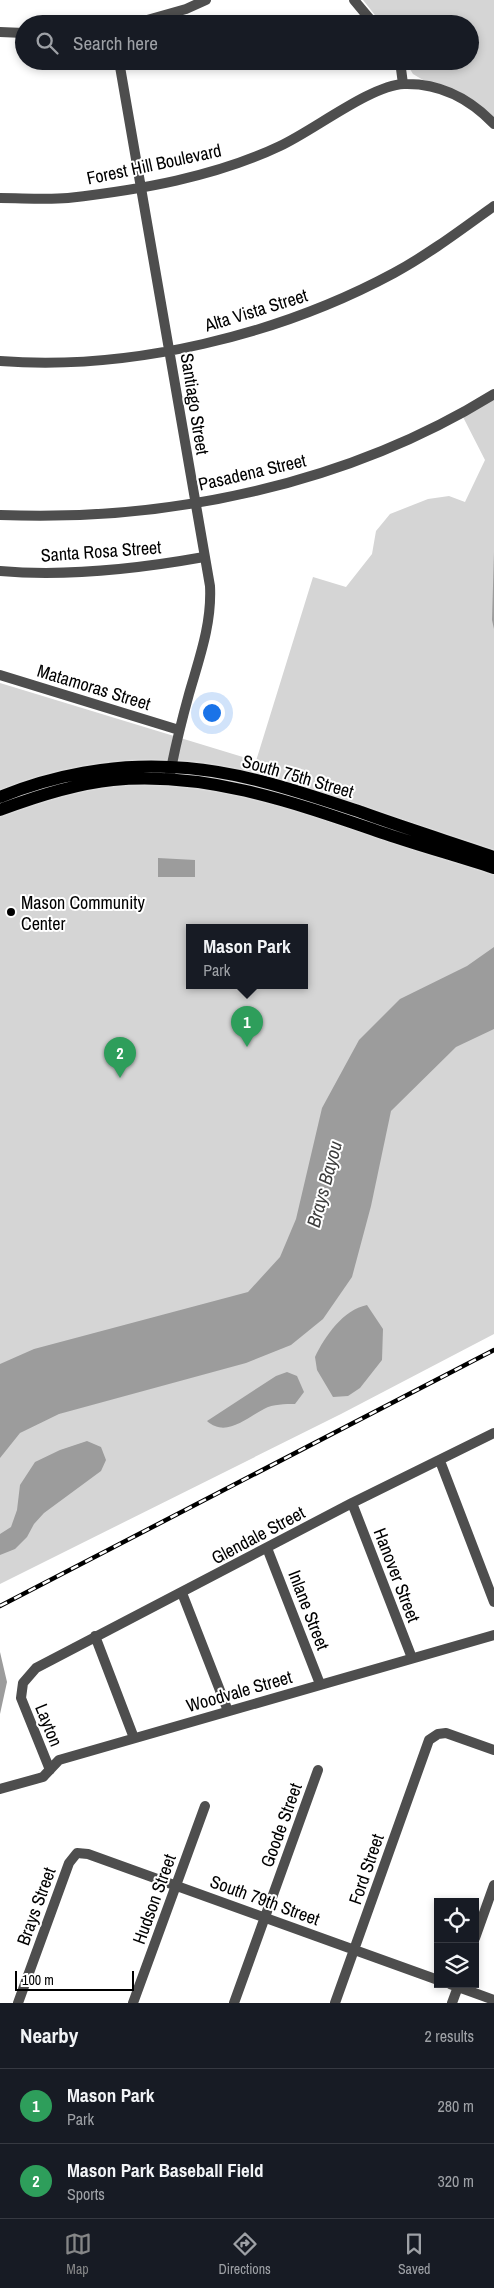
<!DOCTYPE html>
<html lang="en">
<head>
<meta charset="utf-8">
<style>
	:root { --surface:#171b24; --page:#242831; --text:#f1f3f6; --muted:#9ea1a6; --line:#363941; --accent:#858687 }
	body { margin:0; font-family:"Archivo Narrow",sans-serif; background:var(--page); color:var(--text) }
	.controls { position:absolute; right:15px; bottom:15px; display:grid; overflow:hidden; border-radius:0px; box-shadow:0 2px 8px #0003 }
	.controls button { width:45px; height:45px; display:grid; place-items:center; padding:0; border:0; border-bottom:1px solid var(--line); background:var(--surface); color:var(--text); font:25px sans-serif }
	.scale { position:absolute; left:15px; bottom:12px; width:119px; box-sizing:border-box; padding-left:5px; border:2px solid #000; border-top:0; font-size:14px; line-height:18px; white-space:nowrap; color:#000; -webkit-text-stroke:4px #fff; paint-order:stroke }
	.you { position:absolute; left:211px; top:712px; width:18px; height:18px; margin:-12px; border:4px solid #fff; border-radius:50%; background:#1a73e8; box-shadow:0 0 0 8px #1a73e833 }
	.badge { display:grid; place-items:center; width:32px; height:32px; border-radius:50%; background:var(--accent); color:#fff; font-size:16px; font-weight:700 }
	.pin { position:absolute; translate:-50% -41px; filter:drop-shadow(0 1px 2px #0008) }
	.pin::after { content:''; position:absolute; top:26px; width:18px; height:15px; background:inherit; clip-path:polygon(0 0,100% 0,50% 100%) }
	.popup { position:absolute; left:186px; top:924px; width:122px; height:65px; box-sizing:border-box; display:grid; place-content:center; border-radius:0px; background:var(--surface); filter:drop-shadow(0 1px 4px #0005); font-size:16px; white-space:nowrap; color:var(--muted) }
	.popup b { font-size:19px; color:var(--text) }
	.popup::after { content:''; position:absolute; left:50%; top:100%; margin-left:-10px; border:10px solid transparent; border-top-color:var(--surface) }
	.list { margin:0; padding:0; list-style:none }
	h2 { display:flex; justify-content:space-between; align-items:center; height:65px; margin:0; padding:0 20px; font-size:21px }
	h2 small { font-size:16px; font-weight:400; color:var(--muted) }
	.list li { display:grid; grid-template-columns:32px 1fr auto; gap:15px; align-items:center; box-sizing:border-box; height:75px; padding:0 20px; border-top:1px solid var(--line) }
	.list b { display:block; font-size:19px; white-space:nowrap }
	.list p { margin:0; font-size:16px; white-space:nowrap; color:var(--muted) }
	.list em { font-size:16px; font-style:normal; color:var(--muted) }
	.icon { flex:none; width:28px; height:28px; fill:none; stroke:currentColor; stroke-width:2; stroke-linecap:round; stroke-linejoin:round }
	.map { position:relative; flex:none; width:494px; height:2003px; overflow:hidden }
	.search { position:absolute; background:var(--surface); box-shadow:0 2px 8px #0003; left:15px; right:15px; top:15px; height:55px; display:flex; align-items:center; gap:12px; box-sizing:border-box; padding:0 18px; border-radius:28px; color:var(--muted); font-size:19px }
	.sheet { height:215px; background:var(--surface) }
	nav { display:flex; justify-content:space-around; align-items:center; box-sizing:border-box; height:70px; border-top:1px solid var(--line); background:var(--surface); font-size:14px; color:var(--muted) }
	nav a { display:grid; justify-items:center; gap:2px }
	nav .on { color:var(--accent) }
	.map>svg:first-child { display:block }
</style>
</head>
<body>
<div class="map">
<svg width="494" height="2003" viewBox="0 0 494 2003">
	<rect width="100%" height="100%" fill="#fff"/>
	<!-- green -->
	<path fill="#d5d5d5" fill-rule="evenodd" d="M363 0H494V120L439 84 423 80 413 74 405 61H470V24H382Z
		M494 398V1334L341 1414 0 1584V683L256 761 313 577 346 587 372 554 376 531 390 514 428 499 449 496 465 502 485 460 462 415ZM190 928H304V986H190Z"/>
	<!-- water -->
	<path fill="#9c9c9c" d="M494 552V629L492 620Z
		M158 858 195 860V877H158Z
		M494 947V1029L456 1047 391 1111 371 1206 352 1277 323 1319 291 1345 246 1363 59 1414 20 1433 0 1458V1364L34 1349 248 1292 280 1257 296 1219 322 1108 359 1040 400 999 467 966Z
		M367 1305 383 1329 382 1360 360 1388 348 1396 333 1397 317 1370 315 1357C325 1336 343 1310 367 1305Z
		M287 1372 297 1376 304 1392 295 1404C285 1404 273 1404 264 1409 246 1418 226 1438 207 1421L276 1376Z
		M87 1441 101 1447 106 1460 101 1471 44 1513 34 1524 27 1537 15 1549 0 1555V1534L11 1527 17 1510 20 1485 35 1462 60 1450Z
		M0 1652 7 1682 0 1714Z"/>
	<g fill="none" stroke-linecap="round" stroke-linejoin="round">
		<!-- major casing -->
		<g stroke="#dbdbdb" stroke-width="15">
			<path id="major" d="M0 797C53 775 113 764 170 767 235 769 301 792 361 812 405 828 450 842 494 857
				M0 810C37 796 74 784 113 780 208 771 298 804 386 834 421 846 458 856 494 868"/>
		</g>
		<!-- minor -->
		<path stroke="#4e4e4e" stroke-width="10" d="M354 0 374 24
			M133 24 186 9 206 0
			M0 32 24 33
			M119 61 210 586C212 624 199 659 189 694 181 723 174 751 169 780
			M400 61 403 84
			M0 198C22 198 46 200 68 198 139 190 215 177 280 146 313 131 371 85 404 84 440 83 470 99 494 124
			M0 361C131 371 279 335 394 273 429 254 462 229 494 206
			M0 515C169 522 349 484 494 394
			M0 571C68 577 137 569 204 557
			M0 675 179 730
			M440 1461 494 1602
			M352 1503 412 1658
			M267 1548 320 1684
			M182 1593 228 1711
			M95 1636 134 1738
			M50 1770 21 1698 23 1683 36 1668 352 1503 494 1433
			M0 1789 43 1777 59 1760 494 1635
			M475 1938 494 1885
			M450 1984 494 2000
			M18 2003 69 1863 77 1853 88 1854 438 1980
			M133 2003 205 1806
			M234 2003 318 1770
			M335 2003 429 1740 438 1734 446 1733 494 1750
			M452 2003 459 1984"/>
		<!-- major -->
		<use href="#major" stroke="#000" stroke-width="12"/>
		<!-- rail casing -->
		<g stroke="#000" stroke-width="4.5">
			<path id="rail" d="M0 1606 494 1350"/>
		</g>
		<!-- rail -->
		<use href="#rail" stroke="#fff" stroke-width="2.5" stroke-dasharray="8" stroke-linecap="butt"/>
	</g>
	<!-- markers -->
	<circle fill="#000" stroke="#fff" stroke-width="2" cx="11" cy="912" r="5"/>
	<g text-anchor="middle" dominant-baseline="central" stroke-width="4" stroke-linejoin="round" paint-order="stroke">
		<!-- street labels -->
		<g font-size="18" fill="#000" stroke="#fff">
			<text transform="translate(154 164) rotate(-12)">Forest Hill Boulevard</text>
			<text transform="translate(256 310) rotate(-17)">Alta Vista Street</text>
			<text transform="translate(195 404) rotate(81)">Santiago Street</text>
			<text transform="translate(252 472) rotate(-13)">Pasadena Street</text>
			<text transform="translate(101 551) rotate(-4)">Santa Rosa Street</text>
			<text transform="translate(94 687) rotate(17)">Matamoras Street</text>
			<text transform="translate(298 776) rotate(16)">South 75th Street</text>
			<text transform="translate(258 1535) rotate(-28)">Glendale Street</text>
			<text transform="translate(397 1575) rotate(69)">Hanover Street</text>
			<text transform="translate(309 1610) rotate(69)">Inlane Street</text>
			<text transform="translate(239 1691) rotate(-16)">Woodvale Street</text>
			<text transform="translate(49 1725) rotate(68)">Layton</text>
			<text transform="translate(281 1825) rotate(-70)">Goode Street</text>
			<text transform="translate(366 1869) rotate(-71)">Ford Street</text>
			<text transform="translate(154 1899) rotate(-70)">Hudson Street</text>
			<text transform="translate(265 1900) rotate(20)">South 79th Street</text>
			<text transform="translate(36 1906) rotate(-70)">Brays Street</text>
		</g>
		<!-- poi labels -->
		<g font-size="18" fill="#000" stroke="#fff" text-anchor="start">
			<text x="21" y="902">Mason Community<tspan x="21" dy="21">Center</tspan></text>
		</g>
		<!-- water labels -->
		<g font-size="19" font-style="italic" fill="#3d3d3d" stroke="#fff">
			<text transform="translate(324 1184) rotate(-75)">Brays Bayou</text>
		</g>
	</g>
</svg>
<div class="controls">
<button><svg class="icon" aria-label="locate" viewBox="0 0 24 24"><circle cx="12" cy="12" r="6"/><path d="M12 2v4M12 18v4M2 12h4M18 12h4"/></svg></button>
<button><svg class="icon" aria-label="layers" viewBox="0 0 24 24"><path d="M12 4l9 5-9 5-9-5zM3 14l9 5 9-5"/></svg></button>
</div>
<div class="scale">100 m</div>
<div class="you"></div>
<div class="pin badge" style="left:247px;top:1047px;background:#2e9e5b">1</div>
<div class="popup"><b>Mason Park</b>Park</div>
<div class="pin badge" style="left:120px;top:1078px;background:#2e9e5b">2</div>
<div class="search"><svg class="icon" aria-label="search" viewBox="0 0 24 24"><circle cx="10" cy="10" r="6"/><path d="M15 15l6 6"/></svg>Search here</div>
</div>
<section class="sheet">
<h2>Nearby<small>2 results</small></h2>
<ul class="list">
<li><span class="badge" style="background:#2e9e5b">1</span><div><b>Mason Park</b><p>Park</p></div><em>280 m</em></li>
<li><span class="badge" style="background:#2e9e5b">2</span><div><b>Mason Park Baseball Field</b><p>Sports</p></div><em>320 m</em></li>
</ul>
</section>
<nav>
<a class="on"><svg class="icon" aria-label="map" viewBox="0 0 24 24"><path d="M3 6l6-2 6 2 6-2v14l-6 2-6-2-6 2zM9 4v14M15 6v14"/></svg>Map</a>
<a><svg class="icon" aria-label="directions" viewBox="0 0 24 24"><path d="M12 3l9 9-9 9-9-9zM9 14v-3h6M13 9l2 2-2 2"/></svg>Directions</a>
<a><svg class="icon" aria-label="saved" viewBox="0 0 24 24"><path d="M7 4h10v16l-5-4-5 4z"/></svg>Saved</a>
</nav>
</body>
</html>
